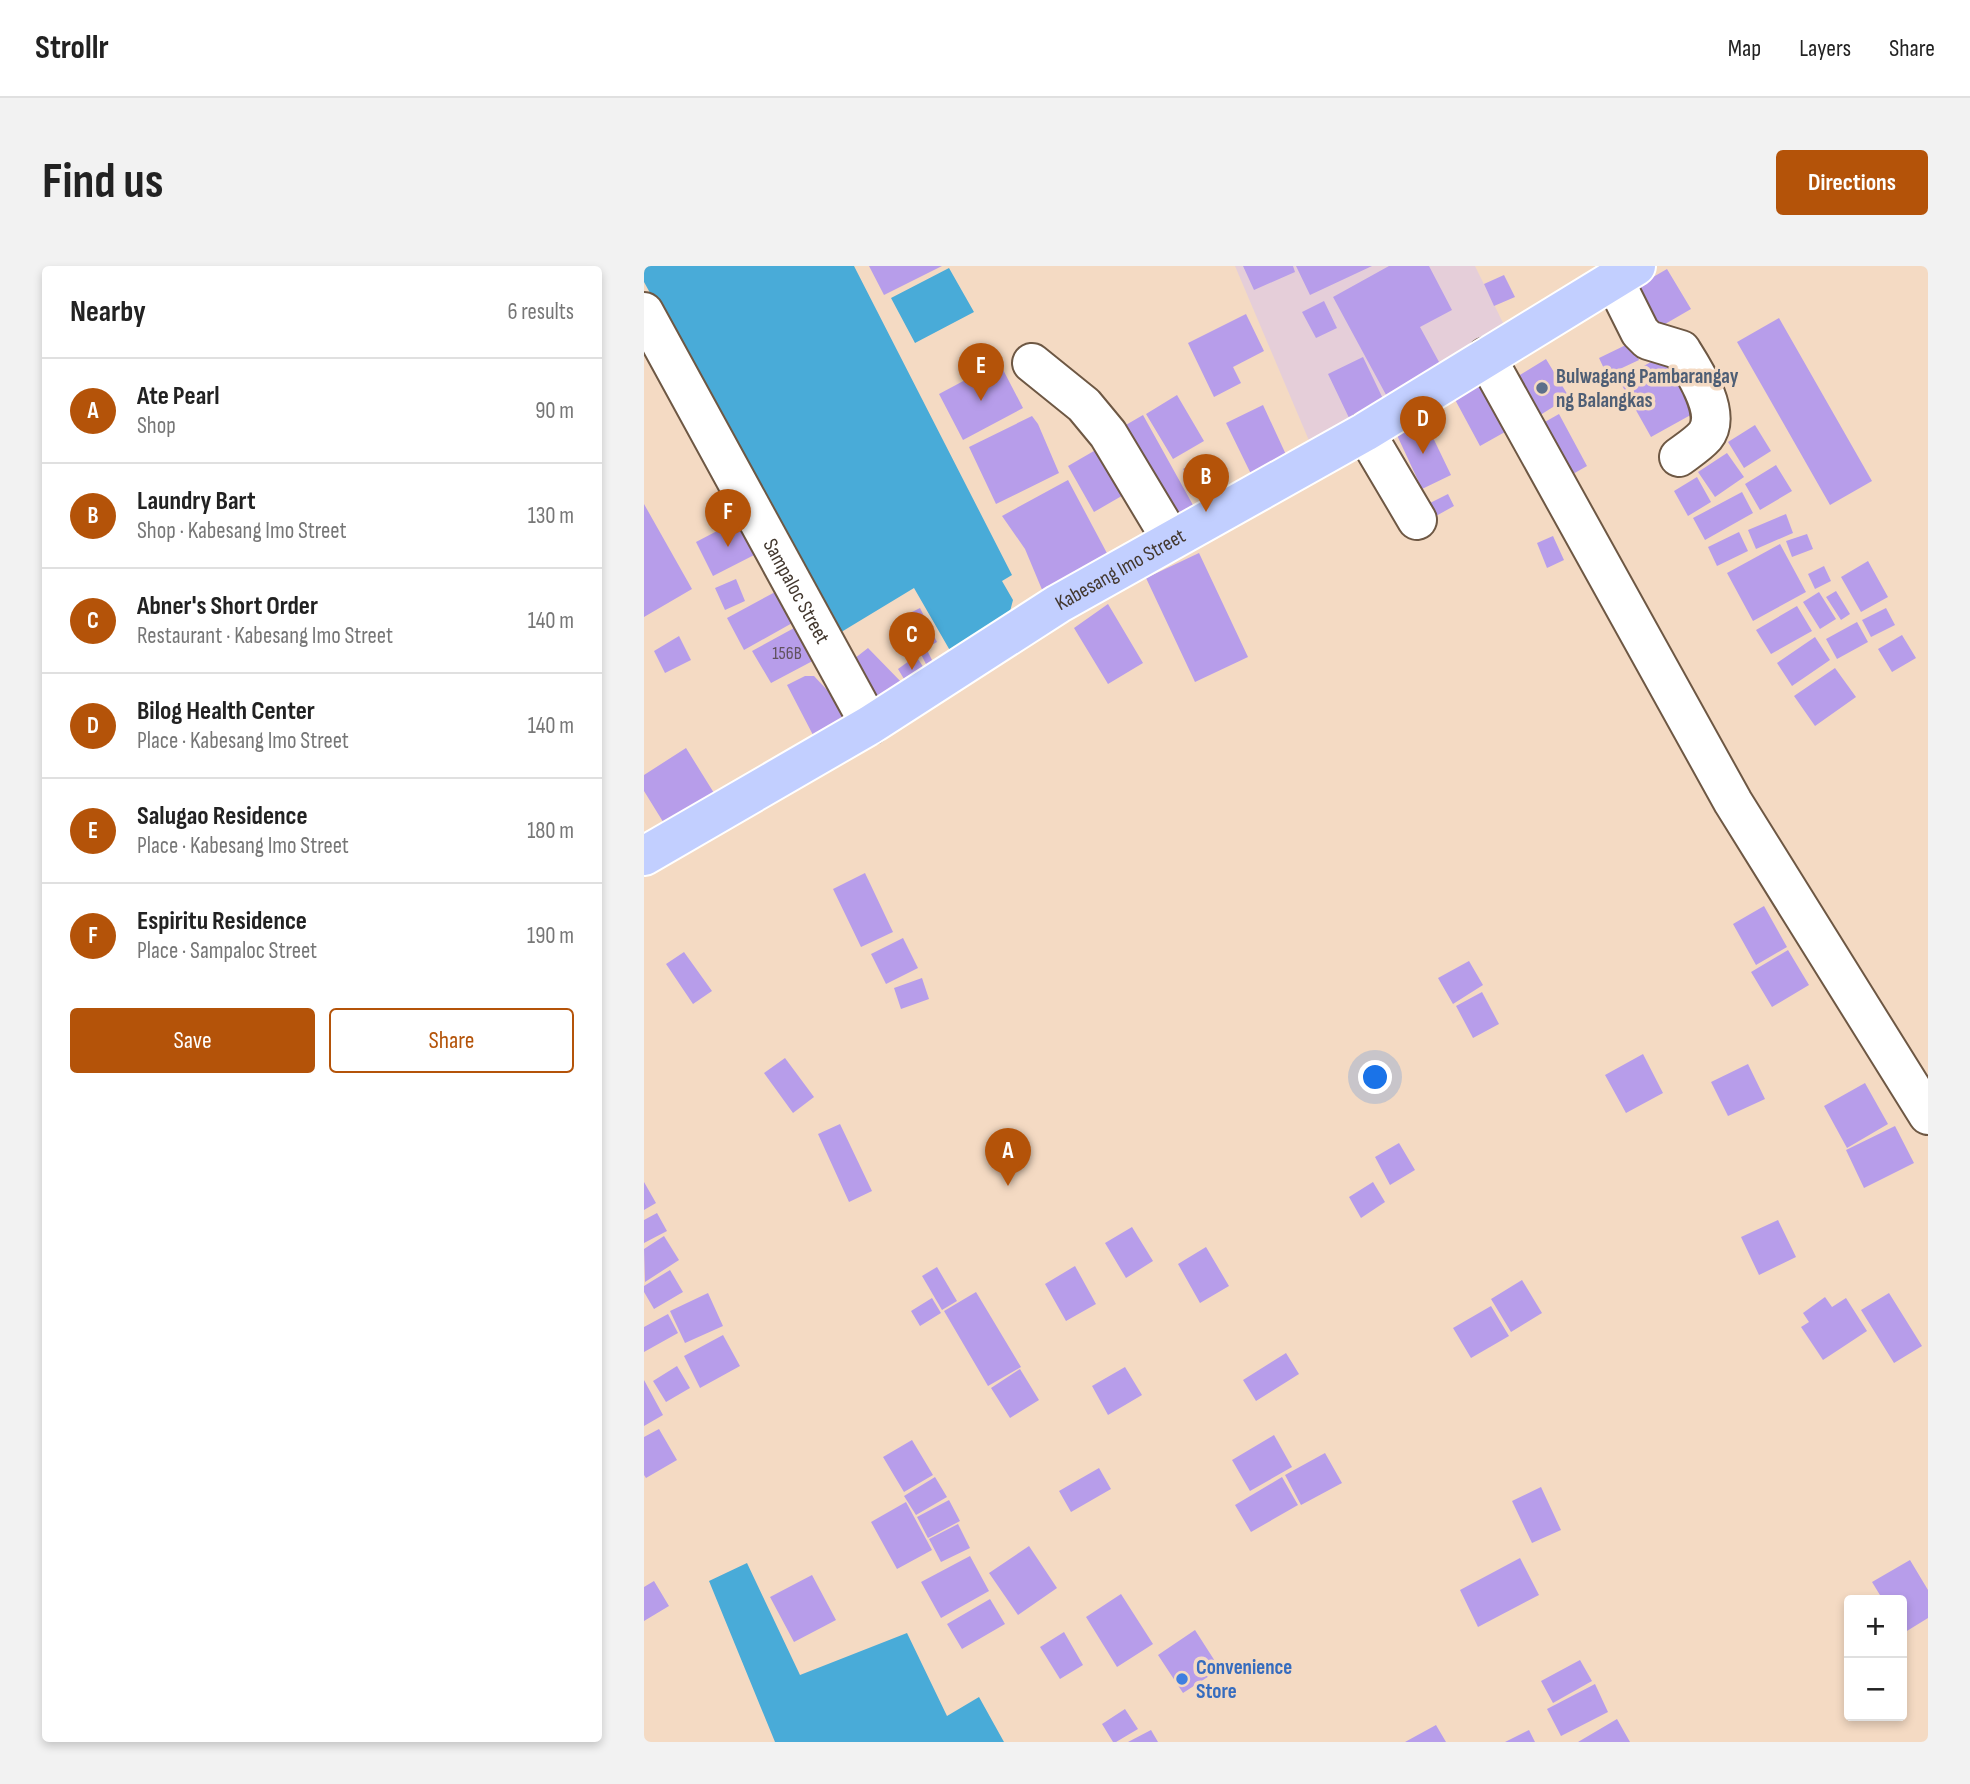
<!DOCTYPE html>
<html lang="en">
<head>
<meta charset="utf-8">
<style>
	:root { --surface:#fff; --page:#f2f2f2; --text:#222; --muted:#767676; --line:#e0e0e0; --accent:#b45309 }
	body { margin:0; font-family:"Sofia Sans Condensed",sans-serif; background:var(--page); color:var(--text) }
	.controls { position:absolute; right:21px; bottom:21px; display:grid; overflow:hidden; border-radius:7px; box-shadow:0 4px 10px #0003 }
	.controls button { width:63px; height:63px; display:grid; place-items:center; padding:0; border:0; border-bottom:2px solid var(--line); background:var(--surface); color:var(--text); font:35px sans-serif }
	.you { position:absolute; left:732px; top:812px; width:24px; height:24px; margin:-18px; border:5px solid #fff; border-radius:50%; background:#1a73e8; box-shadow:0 0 0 10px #1a73e833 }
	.badge { display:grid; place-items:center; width:46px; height:46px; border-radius:50%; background:var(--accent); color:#fff; font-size:23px; font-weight:700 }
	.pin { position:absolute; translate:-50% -58px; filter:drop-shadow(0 2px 4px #0008) }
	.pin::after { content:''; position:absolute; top:37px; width:24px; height:21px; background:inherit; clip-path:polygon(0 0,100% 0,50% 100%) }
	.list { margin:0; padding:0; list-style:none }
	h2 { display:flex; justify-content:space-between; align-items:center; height:91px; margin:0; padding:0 28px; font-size:30px }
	h2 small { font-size:23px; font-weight:400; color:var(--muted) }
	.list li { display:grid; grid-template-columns:46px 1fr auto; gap:21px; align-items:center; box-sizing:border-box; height:105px; padding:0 28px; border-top:2px solid var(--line) }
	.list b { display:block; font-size:26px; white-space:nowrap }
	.list p { margin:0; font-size:23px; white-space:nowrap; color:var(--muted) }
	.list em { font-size:23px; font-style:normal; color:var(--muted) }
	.actions { display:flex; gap:14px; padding:21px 28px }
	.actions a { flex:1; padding:16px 0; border:2px solid var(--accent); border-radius:7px; text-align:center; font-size:24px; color:var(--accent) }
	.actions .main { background:var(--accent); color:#fff }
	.map { position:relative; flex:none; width:1284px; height:1476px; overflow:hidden; border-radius:7px }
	header { display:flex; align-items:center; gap:42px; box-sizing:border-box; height:98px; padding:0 35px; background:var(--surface); border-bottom:2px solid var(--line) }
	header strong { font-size:33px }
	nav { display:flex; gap:38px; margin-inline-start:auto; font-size:24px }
	.intro { display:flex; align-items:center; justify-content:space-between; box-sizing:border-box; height:168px; padding:0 42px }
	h1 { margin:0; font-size:49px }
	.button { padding:18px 32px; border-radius:7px; background:var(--accent); color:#fff; font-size:24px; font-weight:700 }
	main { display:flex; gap:42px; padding:0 42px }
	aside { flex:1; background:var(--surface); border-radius:7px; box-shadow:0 4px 10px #0003 }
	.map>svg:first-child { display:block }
</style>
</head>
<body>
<header>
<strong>Strollr</strong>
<nav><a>Map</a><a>Layers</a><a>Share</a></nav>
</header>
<div class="intro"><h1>Find us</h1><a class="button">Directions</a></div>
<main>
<aside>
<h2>Nearby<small>6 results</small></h2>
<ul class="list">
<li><span class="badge">A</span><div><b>Ate Pearl</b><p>Shop</p></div><em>90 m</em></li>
<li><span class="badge">B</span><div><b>Laundry Bart</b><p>Shop · Kabesang Imo Street</p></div><em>130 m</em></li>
<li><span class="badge">C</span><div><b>Abner's Short Order</b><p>Restaurant · Kabesang Imo Street</p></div><em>140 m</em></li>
<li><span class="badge">D</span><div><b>Bilog Health Center</b><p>Place · Kabesang Imo Street</p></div><em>140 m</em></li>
<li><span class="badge">E</span><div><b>Salugao Residence</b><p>Place · Kabesang Imo Street</p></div><em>180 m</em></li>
<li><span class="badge">F</span><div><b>Espiritu Residence</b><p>Place · Sampaloc Street</p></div><em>190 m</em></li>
</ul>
<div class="actions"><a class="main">Save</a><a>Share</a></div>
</aside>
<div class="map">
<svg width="1284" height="1476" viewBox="0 0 1284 1476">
	<rect width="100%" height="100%" fill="#f4dac3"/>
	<!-- industrial -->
	<path fill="#e5ced9" d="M591 0H831L866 71 669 184Z"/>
	<!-- water -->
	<path fill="#49abd8" d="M0 0H210L368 309 358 315 369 334 364 353 308 388 270 322 194 368 0 16Z
		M305 2 330 46 271 77 247 32Z
		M103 1297 156 1409 263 1367 303 1450 335 1431 360 1476H131L65 1315Z"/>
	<!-- building -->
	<path fill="#b79dea" d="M225 0H298L240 29Z
		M599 0H649L651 6 610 24Z
		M652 0H728L666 29Z
		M745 0H785L808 44 776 61 801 107 747 138 689 31Z
		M1023 3 1047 43 1009 65 985 25Z
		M860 9 871 31 850 40 840 18Z
		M680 35 693 62 672 72 658 46Z
		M602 48 620 85 589 101 597 117 570 131 544 77Z
		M1135 52 1228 215 1186 239 1093 76Z
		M986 77 995 94 963 109 955 92Z
		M1021 88 1052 146 1007 171 975 114Z
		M719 91 742 139 707 156 684 108Z
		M902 93 925 131 893 151 871 112Z
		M355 96 379 142 319 174 295 128Z
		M840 111 868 162 836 180 808 128Z
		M533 129 560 175 529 193 502 148Z
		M619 139 644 193 608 210 582 157Z
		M915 148 943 200 920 213 892 161Z
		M499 149 554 248 530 262 475 163Z
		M388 150 394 158 415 207 352 238 325 181Z
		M780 153 807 209 778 223 752 167Z
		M1111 159 1127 185 1100 202 1084 176Z
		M462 178 488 224 450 246 424 200Z
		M1083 187 1100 211 1071 231 1054 206Z
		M555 194 576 234 561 242 539 203Z
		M1132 199 1148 225 1116 244 1101 218Z
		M1053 211 1067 236 1044 250 1030 225Z
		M424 214 465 291 399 326 381 283 358 250Z
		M1098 226 1109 247 1061 274 1049 252Z
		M804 228 810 240 783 255 776 242Z
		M0 238 48 323 0 351Z
		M1142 248 1149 267 1112 283 1104 264Z
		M98 252 116 286 69 310 52 276Z
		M1095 266 1104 285 1073 300 1064 281Z
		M1163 268 1169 283 1148 291 1142 275Z
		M909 270 920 294 903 302 893 277Z
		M1136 278 1162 326 1109 355 1083 307Z
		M555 287 604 391 551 416 502 312Z
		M1224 295 1244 331 1217 346 1197 311Z
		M1180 300 1187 315 1171 323 1164 308Z
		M92 313 101 335 81 344 71 322Z
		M133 325 150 356 100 384 83 352Z
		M1192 325 1206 348 1197 354 1182 331Z
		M1175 326 1192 353 1176 363 1159 336Z
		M464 338 499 397 464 418 430 362Z
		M1153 340 1168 365 1127 388 1112 364Z
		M276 342 293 376 282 382 290 398 284 402 258 351Z
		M1242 342 1251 359 1227 371 1218 354Z
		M161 356 178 390 127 417 108 385Z
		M1213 356 1224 376 1193 393 1182 373Z
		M1258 369 1272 392 1248 406 1234 383Z
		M35 370 47 394 21 407 10 385Z
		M1171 371 1186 394 1148 420 1133 397Z
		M224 382 263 422 224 441 206 396Z
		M272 390 282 405 263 418 254 403Z
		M1191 402 1212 431 1171 460 1150 430Z
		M161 410H170L185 426 198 419 212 446 169 469 143 419Z
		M42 482 70 527 21 559 0 525V509Z
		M221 607 249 666 217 681 189 623Z
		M1120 640 1143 681 1112 699 1089 658Z
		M259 672 274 702 242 718 227 688Z
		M1144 684 1165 719 1128 741 1107 706Z
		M40 686 68 725 49 738 22 698Z
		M825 695 839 719 809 738 794 712Z
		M278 712 285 733 257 743 250 722Z
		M838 726 855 758 829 772 812 740Z
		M999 788 1019 827 982 847 961 809Z
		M141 792 170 831 149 847 120 807Z
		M1104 798 1121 833 1084 850 1067 816Z
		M1221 817 1244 858 1203 882 1180 840Z
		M196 858 228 925 205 936 174 868Z
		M1251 860 1270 897 1220 922 1202 884Z
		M755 877 771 904 746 919 731 891Z
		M0 916 12 937 0 944Z
		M729 916 741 936 717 952 705 931Z
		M13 947 23 965 0 977V954Z
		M1134 954 1152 991 1115 1009 1097 971Z
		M488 961 509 995 482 1012 461 977Z
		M20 970 35 994 1 1016 0 983Z
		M562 981 585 1020 556 1037 534 998Z
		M431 1000 452 1038 422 1055 401 1018Z
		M293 1001 313 1035 298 1044 278 1010Z
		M26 1004 39 1026 10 1043 0 1026V1020Z
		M878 1014 898 1047 867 1066 847 1033Z
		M332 1026 377 1101 344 1120 300 1045Z
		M64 1027 79 1060 41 1077 26 1045Z
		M1245 1027 1278 1080 1250 1097 1217 1044Z
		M1181 1031 1188 1041 1202 1032 1223 1065 1179 1094 1157 1061 1165 1056 1159 1047Z
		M288 1032 297 1047 276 1060 267 1045Z
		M847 1040 865 1070 827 1092 809 1062Z
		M24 1048 34 1067 0 1086V1061Z
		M79 1069 96 1100 56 1122 40 1090Z
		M642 1087 655 1108 612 1135 599 1114Z
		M33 1100 46 1122 22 1136 9 1115Z
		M481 1101 498 1129 464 1149 448 1120Z
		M376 1103 395 1134 366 1152 347 1122Z
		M0 1114 19 1149 0 1160Z
		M15 1163 33 1194 2 1212 0 1209V1171Z
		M630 1169 648 1201 606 1225 588 1194Z
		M268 1174 289 1209 260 1226 239 1191Z
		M681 1187 698 1217 657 1239 641 1209Z
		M455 1202 467 1223 427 1246 415 1225Z
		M291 1211 303 1231 272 1249 260 1230Z
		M638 1211 654 1239 607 1266 591 1239Z
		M897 1221 917 1264 888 1277 868 1235Z
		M305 1234 316 1255 284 1272 273 1251Z
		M262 1236 288 1284 253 1303 227 1256Z
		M314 1258 326 1282 297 1296 285 1273Z
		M385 1280 413 1322 374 1349 345 1307Z
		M326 1290 345 1325 297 1352 277 1316Z
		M876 1292 895 1329 834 1361 816 1324Z
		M1266 1294 1284 1324V1352L1258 1368V1334H1239L1228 1316Z
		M168 1309 192 1354 150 1376 126 1331Z
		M10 1315 25 1340 0 1355V1321Z
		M477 1328 509 1378 473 1401 442 1351Z
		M346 1333 361 1358 318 1383 303 1358Z
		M551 1364 576 1403 539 1427 514 1389Z
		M420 1366 439 1399 416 1413 396 1381Z
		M936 1394 948 1415 909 1437 897 1415Z
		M951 1418 964 1446 917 1470 903 1443Z
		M481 1443 494 1463 472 1476H469L458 1458Z
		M973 1453 986 1476H934Z
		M792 1459 802 1476H761Z
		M507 1464 514 1476H484Z
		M885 1464 891 1476H861Z"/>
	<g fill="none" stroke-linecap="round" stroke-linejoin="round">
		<!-- minor casing -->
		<g stroke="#6e5844" stroke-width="42">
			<g id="minor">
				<path d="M970 14 996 66 1004 74 1037 84C1049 103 1079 148 1061 170 1054 178 1043 185 1035 191"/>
				<path id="s1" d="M0 46 226 459"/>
				<path d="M842 91 1089 536 1284 849"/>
				<path d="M388 97 440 139 464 168 527 273"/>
				<path d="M721 166 773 254"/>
			</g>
		</g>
		<!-- major casing -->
		<g stroke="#fff" stroke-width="42">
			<g id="major">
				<path id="s2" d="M0 590 226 459 414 338 721 166 992 0"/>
			</g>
		</g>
		<!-- minor -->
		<use href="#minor" stroke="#fff" stroke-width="38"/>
		<!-- major -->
		<use href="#major" stroke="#c2cfff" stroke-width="38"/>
	</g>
	<!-- markers -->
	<circle fill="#5c6f8a" stroke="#f4dac3" stroke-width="2.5" cx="898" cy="122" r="7"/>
	<circle fill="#3f7fe0" stroke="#f4dac3" stroke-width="2.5" cx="538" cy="1413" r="7"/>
	<g text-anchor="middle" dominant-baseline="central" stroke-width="7" stroke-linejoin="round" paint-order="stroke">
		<!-- number labels -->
		<g font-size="18" fill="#60515e">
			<text x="143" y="387">156B</text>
		</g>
		<!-- service labels -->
		<g font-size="21" font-weight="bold" fill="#4e5e75" stroke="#f4dac3" text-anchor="start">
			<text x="912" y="110">Bulwagang Pambarangay<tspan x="912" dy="24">ng Balangkas</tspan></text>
		</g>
		<!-- street labels -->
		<g font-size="21" fill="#43382f" stroke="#f4dac3">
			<text stroke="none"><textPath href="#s2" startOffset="556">Kabesang Imo Street</textPath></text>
			<text stroke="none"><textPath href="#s1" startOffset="318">Sampaloc Street</textPath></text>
		</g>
		<!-- shop labels -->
		<g font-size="21" font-weight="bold" fill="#366cbe" stroke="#f4dac3" text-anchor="start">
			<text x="552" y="1401">Convenience<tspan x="552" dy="24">Store</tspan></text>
		</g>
	</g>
</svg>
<div class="controls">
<button>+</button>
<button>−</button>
</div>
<div class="you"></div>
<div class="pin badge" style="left:364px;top:920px">A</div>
<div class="pin badge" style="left:562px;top:246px">B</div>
<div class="pin badge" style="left:268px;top:404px">C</div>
<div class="pin badge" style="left:779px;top:188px">D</div>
<div class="pin badge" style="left:337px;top:135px">E</div>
<div class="pin badge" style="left:84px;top:281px">F</div>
</div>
</main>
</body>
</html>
